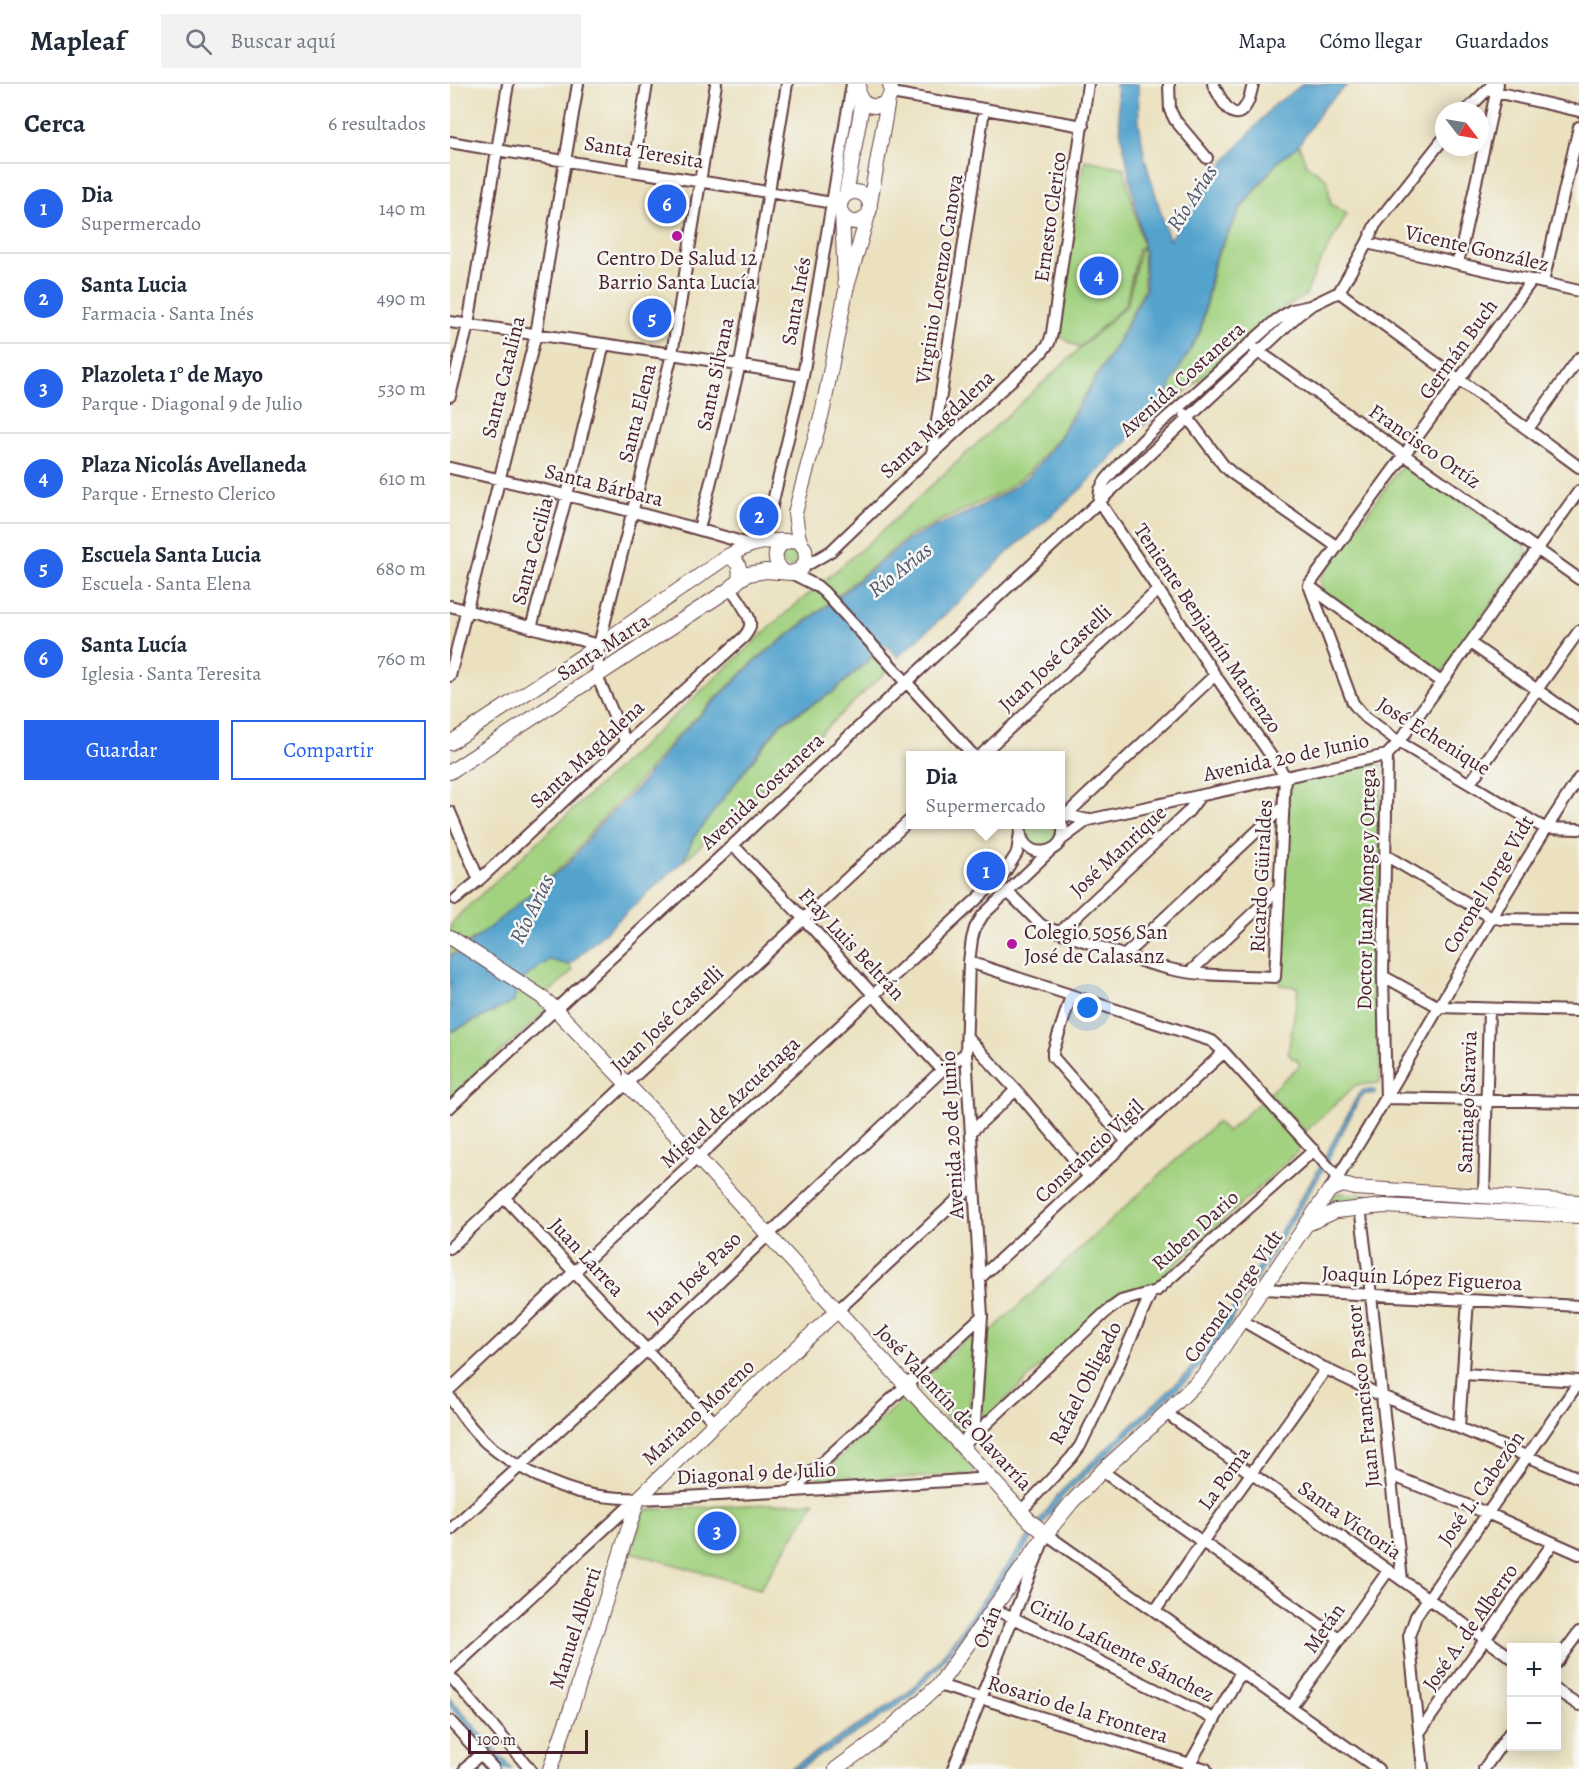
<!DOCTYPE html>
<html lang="es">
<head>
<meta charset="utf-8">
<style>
	:root { --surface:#fff; --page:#f2f2f3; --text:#1f2937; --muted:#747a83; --line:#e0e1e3; --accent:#2563eb }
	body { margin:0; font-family:Alegreya,serif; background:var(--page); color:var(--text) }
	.controls { position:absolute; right:18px; bottom:18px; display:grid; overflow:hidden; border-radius:0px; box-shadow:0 3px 15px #0003 }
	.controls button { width:54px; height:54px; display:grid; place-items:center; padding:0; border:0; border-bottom:2px solid var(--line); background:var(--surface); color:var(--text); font:30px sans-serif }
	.compass { position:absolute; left:985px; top:18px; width:54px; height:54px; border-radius:50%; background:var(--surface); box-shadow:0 3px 15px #0003; rotate:121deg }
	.scale { position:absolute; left:18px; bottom:15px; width:120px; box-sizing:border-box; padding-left:6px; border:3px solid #4a1f2b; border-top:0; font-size:16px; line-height:21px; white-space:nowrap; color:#4a1f2b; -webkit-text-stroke:4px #f6f6f2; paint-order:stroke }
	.you { position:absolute; left:638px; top:924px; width:21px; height:21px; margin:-15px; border:4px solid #fff; border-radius:50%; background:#1a73e8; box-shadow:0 0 0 9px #1a73e833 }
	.badge { display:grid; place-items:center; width:39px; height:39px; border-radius:50%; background:var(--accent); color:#fff; font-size:20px; font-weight:700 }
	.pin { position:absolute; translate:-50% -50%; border:3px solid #fff; box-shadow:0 2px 6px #0006 }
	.popup { position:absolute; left:456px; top:667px; width:159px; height:78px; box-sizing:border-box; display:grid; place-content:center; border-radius:0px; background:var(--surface); filter:drop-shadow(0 2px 4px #0005); font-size:20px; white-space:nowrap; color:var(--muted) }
	.popup b { font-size:22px; color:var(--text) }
	.popup::after { content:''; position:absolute; left:50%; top:100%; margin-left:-12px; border:12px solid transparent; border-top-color:var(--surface) }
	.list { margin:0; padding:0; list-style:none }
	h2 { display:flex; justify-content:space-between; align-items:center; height:78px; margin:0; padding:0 24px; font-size:26px }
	h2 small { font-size:20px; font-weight:400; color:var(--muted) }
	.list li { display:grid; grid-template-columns:39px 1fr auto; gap:18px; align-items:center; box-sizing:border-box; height:90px; padding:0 24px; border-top:2px solid var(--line) }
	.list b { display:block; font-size:22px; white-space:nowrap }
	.list p { margin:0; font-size:20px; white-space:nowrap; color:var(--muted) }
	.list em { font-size:20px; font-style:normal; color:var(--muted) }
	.actions { display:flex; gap:12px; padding:18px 24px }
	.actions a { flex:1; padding:14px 0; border:2px solid var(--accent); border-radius:0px; text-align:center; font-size:21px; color:var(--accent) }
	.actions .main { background:var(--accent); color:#fff }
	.icon { flex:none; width:33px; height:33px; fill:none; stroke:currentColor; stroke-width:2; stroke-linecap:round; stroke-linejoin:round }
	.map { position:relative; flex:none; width:1129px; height:1685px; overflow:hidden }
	header { display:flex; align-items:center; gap:36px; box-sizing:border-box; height:84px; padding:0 30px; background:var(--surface); border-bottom:2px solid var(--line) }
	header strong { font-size:28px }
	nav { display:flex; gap:33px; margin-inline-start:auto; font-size:21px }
	.search { width:420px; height:54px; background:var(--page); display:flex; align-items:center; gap:15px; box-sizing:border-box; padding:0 21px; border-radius:0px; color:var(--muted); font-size:22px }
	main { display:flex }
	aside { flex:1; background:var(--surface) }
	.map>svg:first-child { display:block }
</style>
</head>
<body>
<header>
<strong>Mapleaf</strong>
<div class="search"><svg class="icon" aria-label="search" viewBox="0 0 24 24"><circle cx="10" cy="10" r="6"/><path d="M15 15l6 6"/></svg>Buscar aquí</div>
<nav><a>Mapa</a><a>Cómo llegar</a><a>Guardados</a></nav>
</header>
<main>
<aside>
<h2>Cerca<small>6 resultados</small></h2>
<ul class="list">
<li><span class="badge">1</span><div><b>Dia</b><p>Supermercado</p></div><em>140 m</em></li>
<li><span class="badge">2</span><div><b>Santa Lucia</b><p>Farmacia · Santa Inés</p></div><em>490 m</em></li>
<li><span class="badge">3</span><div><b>Plazoleta 1° de Mayo</b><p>Parque · Diagonal 9 de Julio</p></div><em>530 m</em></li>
<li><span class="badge">4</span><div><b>Plaza Nicolás Avellaneda</b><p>Parque · Ernesto Clerico</p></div><em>610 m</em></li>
<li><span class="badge">5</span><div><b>Escuela Santa Lucia</b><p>Escuela · Santa Elena</p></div><em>680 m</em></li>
<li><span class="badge">6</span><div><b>Santa Lucía</b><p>Iglesia · Santa Teresita</p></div><em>760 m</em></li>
</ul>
<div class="actions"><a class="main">Guardar</a><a>Compartir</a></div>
</aside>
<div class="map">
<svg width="1129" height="1685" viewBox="0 0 1129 1685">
	<rect width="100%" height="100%" fill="#f6f6f2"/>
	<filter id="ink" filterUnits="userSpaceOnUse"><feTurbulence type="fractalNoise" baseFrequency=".0167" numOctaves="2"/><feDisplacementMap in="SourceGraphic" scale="12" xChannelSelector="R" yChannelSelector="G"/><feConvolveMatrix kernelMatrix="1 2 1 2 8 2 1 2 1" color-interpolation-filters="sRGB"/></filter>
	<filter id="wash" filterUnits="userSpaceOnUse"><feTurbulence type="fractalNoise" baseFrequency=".008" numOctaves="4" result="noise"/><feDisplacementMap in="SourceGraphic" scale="24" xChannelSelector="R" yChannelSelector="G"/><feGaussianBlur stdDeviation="1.35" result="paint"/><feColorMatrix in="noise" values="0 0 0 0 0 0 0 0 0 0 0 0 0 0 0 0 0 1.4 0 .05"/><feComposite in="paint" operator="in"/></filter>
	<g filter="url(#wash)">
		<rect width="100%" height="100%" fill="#ebe1bf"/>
		<!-- green -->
		<path fill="#a2d280" stroke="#767856" stroke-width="1.5" d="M849 61 856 80 877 95 881 120 897 130 866 186 856 211 827 228 713 327 722 298 751 247 765 177 791 125 828 78Z
			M635 76 674 84 693 162 688 165 676 220 629 264 605 249Z
			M693 163 694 205 667 258 607 355 578 389 552 408 459 452 375 522 306 575 225 654 184 703 149 738 118 777 41 843 0 871V842L11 829 328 536 429 450 677 221 690 166Z
			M961 379 1076 463 1078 469 993 587 985 588 872 506 870 495 952 381Z
			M340 462 346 463 353 473 341 485 331 478 332 468Z
			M424 572 438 586 234 777 244 753 331 640 384 608Z
			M926 678 931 682 930 999 906 1001 855 1048 819 1009 849 982 848 976 842 974 838 969 847 913 848 903 830 901 839 703 844 696Z
			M575 741H608L609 752 599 765 577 760Z
			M100 876 119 881 123 886 88 919 96 927 0 1013V949L64 918C67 896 82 887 100 876Z
			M811 1017 848 1058V1067L702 1203 662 1216 537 1333 531 1331 539 1249 767 1038 777 1048Z
			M889 1109 1129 1123V1128L913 1115 886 1123 883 1121 881 1117 884 1111Z
			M522 1249 526 1252 518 1344 515 1346 507 1345 470 1305 471 1298Z
			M456 1313 461 1316 524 1384V1389L521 1391 368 1397 367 1394 370 1391 451 1317Z
			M365 1418 310 1505 181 1468 195 1426Z"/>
		<!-- water -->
		<path fill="#53a3cd" stroke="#4e617c" stroke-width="1.5" d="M666 0H688L689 38 695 75 719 156 761 94 823 22 853 0H898L873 24 849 61 828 77 790 124 764 176 750 247 722 298 712 326 688 346 634 402 598 435 559 467 519 509 448 573 435 560 383 608 330 639 244 753 233 777 119 881 100 876C82 887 66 896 64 918L0 948V872L8 869 120 778 150 740 188 703 227 654 307 576 377 522 459 455 523 426 552 411 580 391 609 355 669 257 696 205 694 164 670 44Z
			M913 1006H925V1010H915L910 1014 869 1093 761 1270 739 1294 615 1410 490 1581 461 1612 422 1639 348 1685H339L419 1635 458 1608 487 1579 611 1407 736 1290 756 1267 865 1091 908 1011Z
			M0 1614 62 1685H53L0 1622Z"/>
	</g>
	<g filter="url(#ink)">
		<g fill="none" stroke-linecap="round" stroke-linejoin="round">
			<!-- minor casing -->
			<g stroke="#623c41" stroke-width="14">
				<path id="minor" d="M719 0 720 26 725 36 757 74
					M763 0C768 9 782 43 795 23 800 17 801 7 803 0
					M1037 6 1129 27
					M441 9 633 42
					M1016 27 1041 2
					M0 58C127 81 255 96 382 119L390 124
					M183 86 197 0
					M917 159 1129 207
					M1008 179 1048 0
					M1093 198 1129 43
					M889 208 1129 383
					M0 238 222 270 353 292
					M804 264 1129 495
					M0 312 18 241 58 0
					M735 330 774 382 783 390 886 462
					M1078 345 1129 274
					M482 370 534 26
					M0 384C100 407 200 430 298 460L301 458
					M649 417 650 406 655 397 671 378 702 347 825 237 842 226 860 222 889 208 917 159 925 141 994 54
					M249 445 290 280 337 0
					M320 458 316 451 318 438 353 292 402 0
					M352 484 381 467 482 370 592 268 599 259 602 249 638 0
					M341 489 367 502 374 508 524 672
					M859 501 903 619 914 632 949 658 1089 741 1096 744 1129 745
					M859 501 1082 196
					M859 502 991 598
					M0 522 149 561
					M81 544 117 411 154 260
					M1020 559 1129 635
					M0 592 86 250 128 0
					M176 659 147 592 149 561 222 270 266 0
					M530 672 708 506
					M1020 699 1129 547
					M0 728 29 796
					M611 730 638 736 937 671
					M616 731 765 591
					M571 740C565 781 625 773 611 737
					M611 756 638 736
					M283 761 353 834 492 986
					M935 771 1041 833 1051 835 1129 836
					M558 808 590 840 597 844C638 857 678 876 720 885 754 893 791 891 825 893L835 692 765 591 649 417
					M6 815 29 796 176 659 294 553C297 549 301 544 300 539 300 530 286 512 281 504
					M610 848 738 728 750 712
					M675 871 834 722
					M519 878 762 957 774 968 891 1097
					M740 888 830 804
					M933 892 989 923 1129 927
					M621 912 603 968V973L677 1058
					M517 953 566 1006 639 1093
					M936 1014 933 892 937 671 949 658 1129 407
					M936 1014 1129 1018
					M0 1023 283 761 847 232 860 222
					M521 1048 566 1006
					M879 1107C918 1047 953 984 989 923 1034 845 1080 768 1129 694
					M1034 1111 1039 925
					M54 1113 265 1339
					M910 1123 921 1211 952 1496
					M0 1164 461 735
					M530 1194 774 968
					M814 1205 1129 1222
					M388 1226 524 1100
					M793 1237 876 1285 932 1312 1129 1394
					M1014 1290 1129 1297
					M0 1305 124 1188 553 791 567 769 570 749
					M0 1313C6 1323 13 1334 21 1343 44 1372 92 1398 129 1408 174 1419 223 1413 269 1411 360 1407 451 1400 542 1394
					M716 1329 1062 1574
					M1009 1343 1018 1216
					M519 1356 657 1227 671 1217 706 1207 864 1066
					M512 1362 525 1338 532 1232 516 969 519 878 522 855 525 844 533 831 601 766
					M652 1387 890 1555
					M941 1391 1037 1429 1129 1470
					M340 1408 532 1232
					M571 1427 621 1374 630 1362 663 1294 701 1209
					M0 1446 197 1266 492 986 516 969
					M543 1525 562 1533 764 1635
					M705 1527 752 1458 876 1285
					M1106 1579 1129 1548
					M0 1587 187 1415
					M0 1592 80 1685
					M489 1601 756 1685
					M1106 1606 1129 1621
					M841 1623 938 1487
					M0 1637 44 1685
					M969 1649 1103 1459
					M15 1685 31 1669
					M503 1685 596 1450 928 1685
					M737 1685 791 1588
					M973 1685 959 1552 966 1532 1129 1298
					M1034 1685 1062 1645"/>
			</g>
			<!-- major casing -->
			<g stroke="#623c41" stroke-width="16">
				<path id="major" d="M409 0C403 30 447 29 440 0
					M390 123a15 15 0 1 1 30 0a15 15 0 1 1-30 0Z
					M396 111 411 27 409 11
					M420 119 438 16
					M392 130 395 198
					M278 472C289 478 291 483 289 496
					M333 487C321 476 324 459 341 457
					M0 659 149 561 278 472C298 461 313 455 337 457
					M0 688 281 504 289 496 298 490 316 487 341 489 347 487 352 484 356 476 355 465 351 460 348 451 345 429 373 325 396 206 418 131
					M0 853 92 913 105 925 248 1074 580 1437 596 1450
					M860 1139 886 1127 934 1122 1129 1132
					M100 1685 121 1625 188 1415 265 1339 388 1226
					M386 1685 434 1650 489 1601 596 1450 621 1419 652 1387 716 1329 755 1290 879 1107C888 1101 894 1100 904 1104L1129 1118"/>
			</g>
			<!-- minor -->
			<use href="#minor" stroke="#fff" stroke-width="10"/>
			<!-- major -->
			<use href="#major" stroke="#fff" stroke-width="14"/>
		</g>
	</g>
	<!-- markers -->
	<g fill="#b5179e" stroke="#f6f6f2" stroke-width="2">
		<circle cx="227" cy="152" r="6"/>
		<circle cx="562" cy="860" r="6"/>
	</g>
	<g text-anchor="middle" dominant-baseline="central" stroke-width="5" stroke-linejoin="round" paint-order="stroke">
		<!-- street labels -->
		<g font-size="21" fill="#4a1f2b" stroke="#f6f6f2">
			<text transform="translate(194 68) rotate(9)">Santa Teresita</text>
			<text transform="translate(600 133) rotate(-82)">Ernesto Clerico</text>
			<text transform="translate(1027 164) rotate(13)">Vicente González</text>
			<text transform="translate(489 195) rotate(-81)">Virginio Lorenzo Canova</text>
			<text transform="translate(346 217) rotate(-80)">Santa Inés</text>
			<text transform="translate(1008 265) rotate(-54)">Germán Buch</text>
			<text transform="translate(265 290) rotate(-78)">Santa Silvana</text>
			<text transform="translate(53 293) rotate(-76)">Santa Catalina</text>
			<text transform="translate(732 295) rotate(-42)">Avenida Costanera</text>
			<text transform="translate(187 329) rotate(-76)">Santa Elena</text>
			<text transform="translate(487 340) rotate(-43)">Santa Magdalena</text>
			<text transform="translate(975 362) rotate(35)">Francisco Ortíz</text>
			<text transform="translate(154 401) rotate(14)">Santa Bárbara</text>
			<text transform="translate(82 467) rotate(-75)">Santa Cecilia</text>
			<text transform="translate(758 544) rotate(56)">Teniente Benjamín Matienzo</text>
			<text transform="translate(153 563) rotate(-33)">Santa Marta</text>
			<text transform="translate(605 574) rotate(-43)">Juan José Castelli</text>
			<text transform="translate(984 652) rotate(32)">José Echenique</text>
			<text transform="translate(137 670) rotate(-43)">Santa Magdalena</text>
			<text transform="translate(836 673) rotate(-12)">Avenida 20 de Junio</text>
			<text transform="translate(312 707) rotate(-43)">Avenida Costanera</text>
			<text transform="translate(668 767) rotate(-43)">José Manrique</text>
			<text transform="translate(811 792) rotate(-87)">Ricardo Güiraldes</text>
			<text transform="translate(1038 800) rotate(-59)">Coronel Jorge Vidt</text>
			<text transform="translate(916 805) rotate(-89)">Doctor Juan Monge y Ortega</text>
			<text transform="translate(402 860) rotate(47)">Fray Luis Beltrán</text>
			<text transform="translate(217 935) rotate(-43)">Juan José Castelli</text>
			<text transform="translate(280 1018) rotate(-43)">Miguel de Azcuénaga</text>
			<text transform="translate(1017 1018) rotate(-88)">Santiago Saravia</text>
			<text transform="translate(502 1051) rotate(-93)">Avenida 20 de Junio</text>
			<text transform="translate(639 1067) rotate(-43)">Constancio Vigil</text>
			<text transform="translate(745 1146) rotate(-42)">Ruben Dario</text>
			<text transform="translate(137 1173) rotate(47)">Juan Larrea</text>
			<text transform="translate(244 1193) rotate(-44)">Juan José Paso</text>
			<text transform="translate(972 1194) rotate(3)">Joaquín López Figueroa</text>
			<text transform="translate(783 1212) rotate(-55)">Coronel Jorge Vidt</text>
			<text transform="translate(635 1299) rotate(-63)">Rafael Obligado</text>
			<text transform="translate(913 1312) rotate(-96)">Juan Francisco Pastor</text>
			<text transform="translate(504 1323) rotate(47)">José Valentín de Olavarría</text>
			<text transform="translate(248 1328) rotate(-43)">Mariano Moreno</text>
			<text transform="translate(306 1389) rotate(-3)">Diagonal 9 de Julio</text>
			<text transform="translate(774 1394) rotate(-54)">La Poma</text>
			<text transform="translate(1031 1404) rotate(-55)">José L. Cabezón</text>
			<text transform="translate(900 1436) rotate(35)">Santa Victoria</text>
			<text transform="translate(537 1543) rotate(-68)">Orán</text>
			<text transform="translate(1020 1543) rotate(-55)">José A. de Alberro</text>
			<text transform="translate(125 1544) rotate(-72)">Manuel Alberti</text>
			<text transform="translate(874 1544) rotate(-55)">Metán</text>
			<text transform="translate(672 1566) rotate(27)">Cirilo Lafuente Sánchez</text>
			<text transform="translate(628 1625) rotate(17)">Rosario de la Frontera</text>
		</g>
		<!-- poi labels -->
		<g font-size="21" fill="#4a1f2b" stroke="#f6f6f2">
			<text x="227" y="174">Centro De Salud 12<tspan x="227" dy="24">Barrio Santa Lucía</tspan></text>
			<text x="574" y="848" text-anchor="start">Colegio 5056 San<tspan x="574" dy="24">José de Calasanz</tspan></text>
		</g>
		<!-- water labels -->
		<g font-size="22" font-style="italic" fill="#4e546c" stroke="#f6f6f2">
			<text transform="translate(742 114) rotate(-57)">Río Arias</text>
			<text transform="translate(450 486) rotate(-38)">Río Arias</text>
			<text transform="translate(82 825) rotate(-64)">Río Arias</text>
		</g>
	</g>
</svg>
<div class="controls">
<button>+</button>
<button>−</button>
</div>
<svg class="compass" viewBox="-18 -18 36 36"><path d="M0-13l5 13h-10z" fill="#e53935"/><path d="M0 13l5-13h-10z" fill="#747a83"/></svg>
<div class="scale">100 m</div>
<div class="you"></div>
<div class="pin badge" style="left:536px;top:787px">1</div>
<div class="popup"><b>Dia</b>Supermercado</div>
<div class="pin badge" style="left:309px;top:432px">2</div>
<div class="pin badge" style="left:267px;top:1447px">3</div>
<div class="pin badge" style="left:649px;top:192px">4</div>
<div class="pin badge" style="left:202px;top:234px">5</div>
<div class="pin badge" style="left:217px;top:120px">6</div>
</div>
</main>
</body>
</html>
